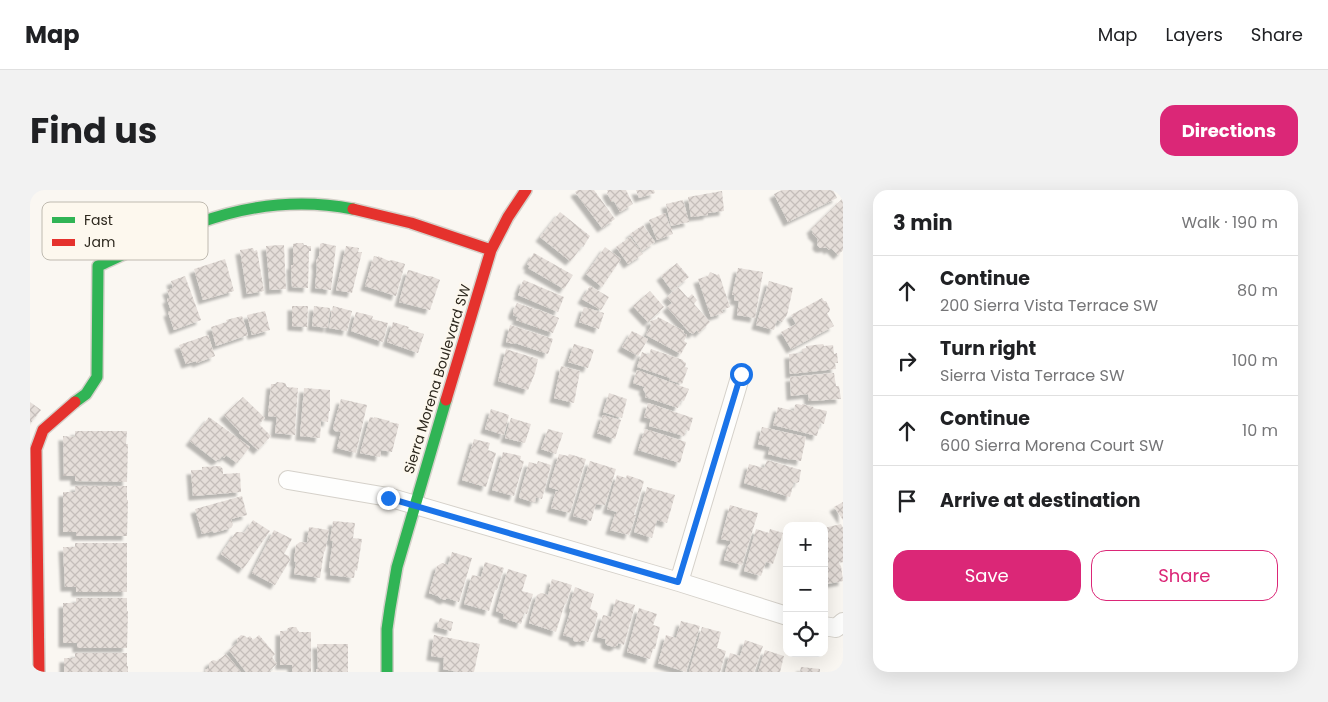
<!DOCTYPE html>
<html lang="en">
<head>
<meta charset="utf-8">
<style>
	:root { --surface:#fff; --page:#f2f2f2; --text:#202124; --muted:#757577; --line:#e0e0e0; --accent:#db2777 }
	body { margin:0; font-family:Poppins,sans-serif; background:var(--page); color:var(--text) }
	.controls { position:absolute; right:15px; bottom:15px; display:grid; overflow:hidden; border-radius:10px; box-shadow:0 5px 20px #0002 }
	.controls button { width:45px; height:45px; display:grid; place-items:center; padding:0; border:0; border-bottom:1px solid var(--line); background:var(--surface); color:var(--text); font:25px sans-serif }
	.stop { position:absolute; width:15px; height:15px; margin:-11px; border:4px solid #1a73e8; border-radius:50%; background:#fff }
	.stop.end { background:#1a73e8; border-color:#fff; box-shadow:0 1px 5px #0008 }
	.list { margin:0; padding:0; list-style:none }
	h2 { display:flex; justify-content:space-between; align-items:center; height:65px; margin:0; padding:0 20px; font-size:21px }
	h2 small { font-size:16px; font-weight:400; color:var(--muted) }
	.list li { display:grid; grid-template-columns:32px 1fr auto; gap:15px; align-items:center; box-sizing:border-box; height:70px; padding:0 20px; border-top:1px solid var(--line) }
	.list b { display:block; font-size:19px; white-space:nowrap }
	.list p { margin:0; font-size:16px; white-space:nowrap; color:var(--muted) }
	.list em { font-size:16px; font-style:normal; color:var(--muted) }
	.actions { display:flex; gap:10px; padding:15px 20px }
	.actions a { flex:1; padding:11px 0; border:1px solid var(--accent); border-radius:15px; text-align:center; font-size:18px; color:var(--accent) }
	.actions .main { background:var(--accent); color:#fff }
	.icon { flex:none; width:28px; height:28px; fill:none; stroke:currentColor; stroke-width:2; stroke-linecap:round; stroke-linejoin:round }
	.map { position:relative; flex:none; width:813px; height:482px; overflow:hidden; border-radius:15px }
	header { display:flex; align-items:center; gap:30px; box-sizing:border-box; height:70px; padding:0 25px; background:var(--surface); border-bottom:1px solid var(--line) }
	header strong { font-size:24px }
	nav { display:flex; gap:28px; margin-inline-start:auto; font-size:18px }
	.intro { display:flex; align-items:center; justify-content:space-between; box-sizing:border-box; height:120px; padding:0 30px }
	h1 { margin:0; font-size:35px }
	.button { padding:12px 22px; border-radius:15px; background:var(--accent); color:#fff; font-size:18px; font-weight:700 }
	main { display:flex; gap:30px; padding:0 30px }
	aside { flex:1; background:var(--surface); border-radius:15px; box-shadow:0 5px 20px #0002 }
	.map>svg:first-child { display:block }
</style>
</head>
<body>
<header>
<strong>Map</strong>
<nav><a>Map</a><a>Layers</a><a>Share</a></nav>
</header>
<div class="intro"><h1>Find us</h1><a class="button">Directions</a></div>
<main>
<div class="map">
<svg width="813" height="482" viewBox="0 0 813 482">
	<defs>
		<pattern id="building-cross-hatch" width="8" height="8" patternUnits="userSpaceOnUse" patternTransform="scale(1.25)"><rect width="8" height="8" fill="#e5ded9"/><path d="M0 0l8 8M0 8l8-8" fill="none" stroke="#c5beba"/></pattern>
		<filter id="shadow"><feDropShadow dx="-4.5" dy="4.5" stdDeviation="1" flood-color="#0004"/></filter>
	</defs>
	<rect width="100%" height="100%" fill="#faf7f2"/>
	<!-- building -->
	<path fill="url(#building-cross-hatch)" filter="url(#shadow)" d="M548 0H564L585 29 572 38 545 2Z
		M577 0H596L603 14 590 22 584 11 582 12 577 3 578 2Z
		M606 0H624L625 3 609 8Z
		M752 0H803L807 8 758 32 744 4Z
		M692 1 694 21 678 23V25L661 27 658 7Z
		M812 9 813 10V60L808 65 801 58 799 60 796 57 795 58H790L787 55 788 49 782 43 783 42 781 39Z
		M653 10 659 32 641 36 636 14Z
		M530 22 560 46 553 57 552 56 544 67 540 71 510 47Z
		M635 23 643 44 627 50 619 30Z
		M613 35 625 52 612 61 600 44Z
		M600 47 613 64 598 74 586 57Z
		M267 53H273L274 55H277V56H281V61H279L278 98 262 97 261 75H263V54Z
		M292 53 306 56 301 100 285 98 287 77 286 71 289 66 290 54Z
		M250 55H254L256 99 240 100 236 56Z
		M316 56 329 58 328 62H332L322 103 306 100Z
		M575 57 591 69 572 97 556 84Z
		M223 58 224 61 227 60 234 101 217 104 210 60Z
		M504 63 543 85 534 99 498 78 500 76 497 74Z
		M344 66 348 67V66L359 71 362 70 375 74 366 106 335 96Z
		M195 69 204 101 173 110 164 79Z
		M647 73 659 87 642 101 631 86Z
		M708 78 733 82 725 128 707 125 709 111 704 110 705 105H702Z
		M378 80 383 81 397 86H401L410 90 400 120 369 112Z
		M680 82 687 85 689 84 700 117 692 120 693 123 681 127 668 89 678 86Z
		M155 86 171 130 144 140 138 122 141 121 137 109 140 108 137 100 143 98 141 91Z
		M494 90 534 107 528 122 488 105 490 101 489 100 493 91Z
		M739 91 763 98 757 125 752 132 747 130 744 140 726 135Z
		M560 96 579 107 571 120 552 109Z
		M648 97 658 108 662 104 667 110 664 114 680 132 669 143 667 140 663 144 659 142 637 117 642 113 637 107Z
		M620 101 634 117 618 132 603 116Z
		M792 108 794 111H796L800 119 799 122 797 123 804 136 761 159 751 142 766 134 761 125Z
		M487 113 507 120V119L529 128 523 143 486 130 488 127 483 125V121Z
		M262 116H278L277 137 262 136Z
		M284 116 300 118 298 138 282 136Z
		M303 116 322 121 317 141 299 138Z
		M554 117 574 123 569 139 549 132Z
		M235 121 240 140 222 145 217 125Z
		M326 122 343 126 342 129 358 133 353 152 321 141Z
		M212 126 218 145 186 156 181 137 197 132 196 130Z
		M628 127 654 141 653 143 657 145 654 151 657 153 651 164 616 145 621 136 620 131 627 129Z
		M363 132 379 137 378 139 394 144 388 163 357 152Z
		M480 135 523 149 518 164 485 153 484 154 476 152Z
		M602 141 618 149 608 166 592 157Z
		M178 145 185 166 167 173 166 171 156 174 149 155Z
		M544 154 564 160 558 178 538 172Z
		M793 154 794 156 803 155 804 164 807 163 808 173H805L806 179 760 184 759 164 772 163V159L776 158V156Z
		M476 159 508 169 505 183 498 200 468 191Z
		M621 159 653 170V171L656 173 655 177 658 178 652 194 639 190 640 188 607 177 612 162 619 165Z
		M531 176 550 181 544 213 524 208Z
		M607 180 659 199 654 211 651 210 648 218 615 207 616 204 613 199 615 197 603 193Z
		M804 183 806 196H809L811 209 779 211 778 204 761 206 760 187Z
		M247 192 255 193 257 197 268 198 265 239H266L265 245 245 243 247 227 238 226 241 194H245Z
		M274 198 300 200V221H299L298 232 291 231 290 248 270 246Z
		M579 203 597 209 592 228 573 222Z
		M213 207 235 228 229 234 241 246 228 260 209 243 210 242 194 225Z
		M311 209 337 215 326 263 307 258 311 242 305 241 303 238Z
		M0 212 11 220 0 234Z
		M618 213 663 228 659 241 656 240 654 246 619 236 621 229 614 227Z
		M767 214 772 215V214L784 217 783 218 797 221 794 234 790 233 787 246 743 235 748 217 764 221 765 215Z
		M461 219 479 225 474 245 455 239Z
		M573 225 591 230 585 249 567 243Z
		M179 227 220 257 207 273 196 265 194 268 192 266 189 270H187L186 271 160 251Z
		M340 227 344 228V227L360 231 359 232 369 234 362 262 351 260 350 267 330 263Z
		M481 228 501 234 495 253 475 248Z
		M732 237 776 247 771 271 761 269V270L738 264 740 257 728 254Z
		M518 239 533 243 526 264 511 259Z
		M615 239 656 252 650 273 608 260Z
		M45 241H97L96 254H98L97 292 45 291V286H34L33 246 45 247Z
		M444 249 460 253 458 260 466 263 456 297 432 290Z
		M473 262 491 266 490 270 494 271 484 306 462 300Z
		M529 264 538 266 539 264 556 269 540 323 521 318 526 301 528 302V300L519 297Z
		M737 270 771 280 769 292 766 293 764 292 760 307 714 293 719 274 734 278Z
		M508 271 521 275 512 309 506 307 505 312H503L490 308 489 307 499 272 507 274Z
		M560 271 586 279 575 315 566 314 561 331 543 326Z
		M190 276 193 279V284L210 283 211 302 163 306 161 280H172V277Z
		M587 285 596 288 597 285 614 291 604 325H606L599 345 580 340 585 324H586L587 322 577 319Z
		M45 296H97V310H98L97 346H46V342H33V302H45Z
		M617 297 645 305 637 333 627 330 622 348 604 342Z
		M212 306 217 325 201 329 203 335 201 338 183 343V341L172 344 165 319Z
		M813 312V330L804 317Z
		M700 315 728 323 712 375 694 370 698 356 700 354 701 351 691 349Z
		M223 330 240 341 213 379 191 364 206 342H211L214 343Z
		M303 331 325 333 323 348 332 349 327 381 325 380 324 388 300 385 301 378H299L303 351H300Z
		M811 334 813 338V372L810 373 809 371V374L811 376 813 391 797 394 794 383V338Z
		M279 337 299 340 295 362 294 361 290 388 264 384 266 372 264 371 266 355 270 352 277 353Z
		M726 339 739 343 740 339 753 343 743 374 736 372 731 386 714 381Z
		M244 340 262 349 254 364 259 366 260 370 245 395 222 383Z
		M45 353H97V402H46V397H35L33 357H45Z
		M422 362 442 368 429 412 417 408 415 410 410 408 408 406 399 403 407 376 412 373 418 375Z
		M455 372 474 378 467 400H465L459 421 434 414 442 385 451 387Z
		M478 379 497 385 492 401 503 404 497 424 494 423 491 434 473 428 474 424 466 421Z
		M522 389 542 395 536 414 535 413 526 442 499 433 507 405 511 403 518 405Z
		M545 397 564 404 560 419 566 421 568 424 563 442 562 441 558 452 552 450 549 452 544 451 543 448 533 445 541 419 539 418Z
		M46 408H97V421H98L97 458H47V453H33V413H46Z
		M586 409 590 411 605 415 594 455 588 453V455L584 457 577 455 575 452 576 449 567 447 573 425 581 427Z
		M609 418 627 424 623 435 630 437 625 459H623L620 469 597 462Z
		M410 428 423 432 421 441 407 437Z
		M651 431 670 436 656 482 628 473 636 445 646 448Z
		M260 437H266L269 442H281V482H262V475H250V441H257V439Z
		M672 437 691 442 687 458 696 461 690 482H659Z
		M211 445 215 446 217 448 220 446 223 450 229 445 245 464 242 467 247 474 240 480 241 482H216L199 460 207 453V449Z
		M404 445 450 454 444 482H428L413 479 414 468 401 466Z
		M715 450 733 456 724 482H695L700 463 710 466Z
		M287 454H318V482H286V479H288Z
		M735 460 754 466 750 482H728Z
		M45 463H97V476H98V482H34V468H45Z
		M196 464 211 482H176L175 480 179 478V473L183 470 187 471Z
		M771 477 790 479V482H770Z"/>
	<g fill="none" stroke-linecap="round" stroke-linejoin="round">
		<!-- street casing -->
		<g stroke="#d5d1ca" stroke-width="20">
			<path id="street" d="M258 290 358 307 649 392 757 426
				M649 392 711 184
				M794 436 806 438 813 432"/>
		</g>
		<!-- fast casing -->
		<g stroke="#d5d1ca" stroke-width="14">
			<path id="fast" d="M45 212 56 204 67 187 68 76C153 37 226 0 323 19
				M357 482V439L360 418 367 377 416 210"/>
		</g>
		<!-- jam casing -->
		<g stroke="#d5d1ca" stroke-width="14">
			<path id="jam" d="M323 19 381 33 461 60
				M416 210 461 60 478 27 496 0
				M9 482 6 259 13 240 45 212"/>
		</g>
		<!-- street -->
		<use href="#street" stroke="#fefefd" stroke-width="18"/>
		<!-- fast -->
		<use href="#fast" stroke="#30b455" stroke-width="11"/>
		<!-- jam -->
		<use href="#jam" stroke="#e5322d" stroke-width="11"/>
	</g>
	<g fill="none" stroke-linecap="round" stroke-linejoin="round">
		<!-- route -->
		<path stroke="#1a73e8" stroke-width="6" d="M358 308 648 392 711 184"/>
	</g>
	<g text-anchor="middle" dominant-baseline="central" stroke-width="4" stroke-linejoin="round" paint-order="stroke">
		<!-- street labels -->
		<g font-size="14" fill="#2e291f" stroke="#fdf8ee">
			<text transform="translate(407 189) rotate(-73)">Sierra Morena Boulevard SW</text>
		</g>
	</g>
	<!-- legend -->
	<rect x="12" y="12" width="166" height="58" rx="8" fill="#fdf8ee" stroke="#bfbab0" stroke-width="1"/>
	<rect x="22" y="27" width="23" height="6" fill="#30b455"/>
	<rect x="22" y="49" width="23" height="7" fill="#e5322d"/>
	<g font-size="14" fill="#2e291f">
		<text x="54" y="35">Fast</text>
		<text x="54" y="57">Jam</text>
	</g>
</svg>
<div class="controls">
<button>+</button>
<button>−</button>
<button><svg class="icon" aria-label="locate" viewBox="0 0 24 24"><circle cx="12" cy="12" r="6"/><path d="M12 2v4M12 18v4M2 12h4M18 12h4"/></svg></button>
</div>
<div class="stop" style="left:711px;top:184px"></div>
<div class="stop end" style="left:358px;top:308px"></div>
</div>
<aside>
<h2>3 min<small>Walk · 190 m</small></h2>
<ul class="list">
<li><svg class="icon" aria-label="ahead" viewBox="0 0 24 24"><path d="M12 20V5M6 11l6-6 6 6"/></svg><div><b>Continue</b><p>200 Sierra Vista Terrace SW</p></div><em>80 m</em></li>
<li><svg class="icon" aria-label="right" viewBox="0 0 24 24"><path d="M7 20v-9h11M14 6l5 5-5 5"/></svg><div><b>Turn right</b><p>Sierra Vista Terrace SW</p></div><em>100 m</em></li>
<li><svg class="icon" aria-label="ahead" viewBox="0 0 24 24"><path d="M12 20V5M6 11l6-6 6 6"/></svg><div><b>Continue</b><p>600 Sierra Morena Court SW</p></div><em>10 m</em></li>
<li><svg class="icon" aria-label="arrive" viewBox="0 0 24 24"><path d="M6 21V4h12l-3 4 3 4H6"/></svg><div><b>Arrive at destination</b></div></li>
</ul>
<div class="actions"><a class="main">Save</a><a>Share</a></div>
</aside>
</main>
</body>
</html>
